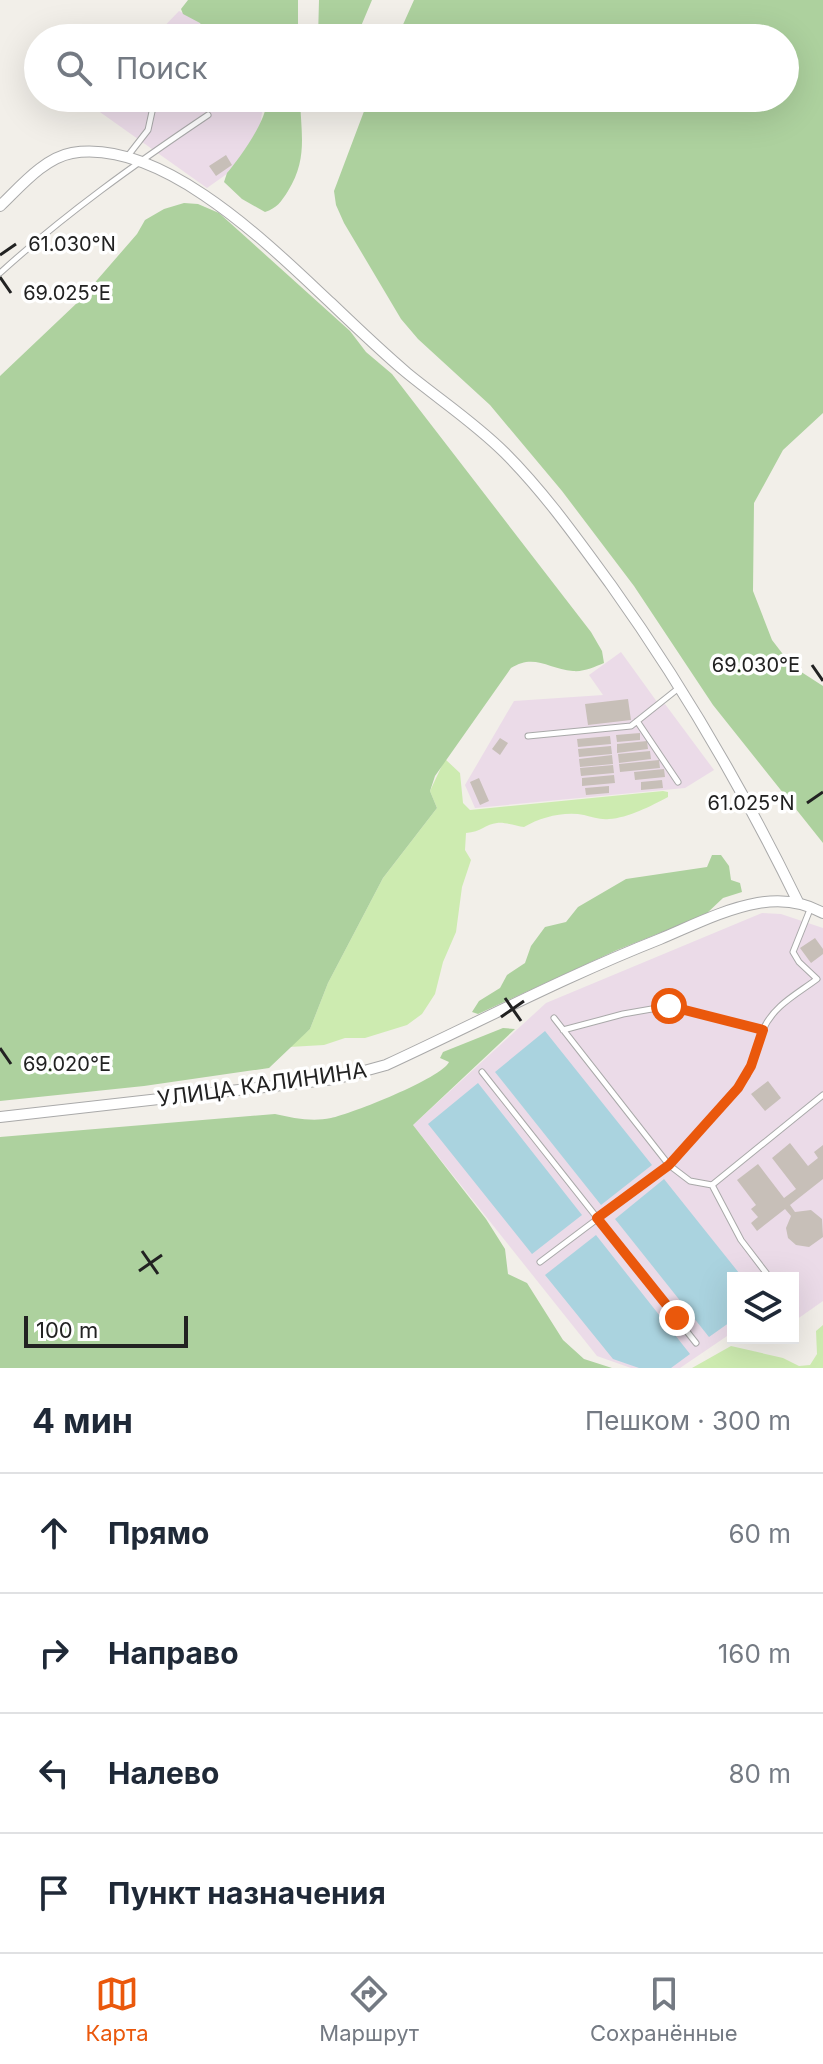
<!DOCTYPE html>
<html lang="ru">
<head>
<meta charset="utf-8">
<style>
	:root { --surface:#fff; --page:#f6f6f7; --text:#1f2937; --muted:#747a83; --line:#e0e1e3; --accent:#ea580c }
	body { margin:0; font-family:Inter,sans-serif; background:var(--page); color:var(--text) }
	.controls { position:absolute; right:24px; bottom:24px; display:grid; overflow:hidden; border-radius:0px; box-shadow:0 8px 32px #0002 }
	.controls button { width:72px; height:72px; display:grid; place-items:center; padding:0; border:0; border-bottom:2px solid var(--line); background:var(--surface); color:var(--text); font:40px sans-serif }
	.scale { position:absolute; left:24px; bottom:20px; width:164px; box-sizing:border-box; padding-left:8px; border:4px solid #222; border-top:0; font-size:22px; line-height:28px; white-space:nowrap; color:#222; -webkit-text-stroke:6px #fff; paint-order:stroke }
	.stop { position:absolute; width:24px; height:24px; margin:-18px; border:6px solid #ea580c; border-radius:50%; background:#fff }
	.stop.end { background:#ea580c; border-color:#fff; box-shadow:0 2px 8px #0008 }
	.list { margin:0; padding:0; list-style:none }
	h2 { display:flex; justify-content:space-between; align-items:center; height:104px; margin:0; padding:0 32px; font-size:34px }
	h2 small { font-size:26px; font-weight:400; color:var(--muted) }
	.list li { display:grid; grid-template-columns:52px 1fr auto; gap:24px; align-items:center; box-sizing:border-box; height:120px; padding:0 32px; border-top:2px solid var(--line) }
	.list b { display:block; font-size:30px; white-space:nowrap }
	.list em { font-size:26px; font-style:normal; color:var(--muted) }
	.icon { flex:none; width:44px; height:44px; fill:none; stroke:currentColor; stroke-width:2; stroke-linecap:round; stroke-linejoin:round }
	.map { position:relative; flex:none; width:823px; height:1368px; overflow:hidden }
	.search { position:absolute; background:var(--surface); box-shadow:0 8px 32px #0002; left:24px; right:24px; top:24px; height:88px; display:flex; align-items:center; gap:20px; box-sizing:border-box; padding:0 28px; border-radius:44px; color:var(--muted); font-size:30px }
	.sheet { height:584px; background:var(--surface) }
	nav { display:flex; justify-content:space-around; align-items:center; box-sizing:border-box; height:112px; border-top:2px solid var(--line); background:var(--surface); font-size:22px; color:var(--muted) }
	nav a { display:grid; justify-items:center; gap:4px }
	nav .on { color:var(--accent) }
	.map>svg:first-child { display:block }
</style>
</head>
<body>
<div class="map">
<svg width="823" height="1368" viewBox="0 0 823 1368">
	<rect width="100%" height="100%" fill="#f2efe9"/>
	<!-- industrial -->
	<path fill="#ebdbe8" d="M179 11 225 34 229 38H153Z
		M97 98H264L260 127 231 171 207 188 90 105Z
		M621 652 660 706 665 704 714 770 685 788 475 808 465 785 514 701 603 695 589 675Z
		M762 913 781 914 823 928V1301L793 1322V1278H733V1332L680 1368H631L597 1356 413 1125 546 1003Z"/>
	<!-- grass -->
	<path fill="#cdebb0" d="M445 759 460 773 463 803 470 810 663 791 668 792V797C651 806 628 818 609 819 600 820 593 817 584 815 565 811 541 817 524 827 516 826 505 822 497 823 486 824 481 832 466 833L465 850 471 860 462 887 456 932 443 962 435 994 422 1014 407 1025 365 1038H345L324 1045 289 1047 310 1029 328 983 383 878 437 808 430 791Z
		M823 1325V1368H692L731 1346 783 1358 799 1366 810 1365 817 1354 816 1331Z"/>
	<!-- forest -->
	<path fill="#add19e" d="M188 0H298V38H234L222 31 212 35 207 34 200 23 183 14 181 9Z
		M319 0H372L356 38H318Z
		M414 0H823V413L783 450 754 503 753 591 772 640 792 666 823 686V843L713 705 634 586 562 491 490 405 418 339 401 319 344 223 336 205 334 191 369 98H785V38H397Z
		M266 98H300C301 134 308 159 288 191 281 202 277 208 265 212L242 199 224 182 227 173C239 159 271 115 266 98Z
		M184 203 198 204 219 213 350 331 366 352 392 374 591 632 602 651 604 663C594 667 584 672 573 671 549 669 534 653 511 668L435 776 430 791 437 808 383 878 328 983 310 1029 269 1068 144 1086 0 1101V376L78 302 137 234 145 220 164 209Z
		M712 855H721L729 866 731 880 740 883 742 892 723 898 705 915 617 950 478 1014 472 1012 479 1001 500 988 507 975 525 963 531 946 545 927 566 922 578 907 626 879 707 867Z
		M503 1028 515 1029 413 1125 486 1219 505 1249 508 1274 527 1283 563 1340 584 1359 612 1368H0V1137L275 1114C293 1118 312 1122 331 1118 351 1114 442 1078 449 1062L440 1058 443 1052Z"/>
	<!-- water -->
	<path fill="#aad3df" d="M545 1031 652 1165 601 1205 495 1072Z
		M478 1083 582 1215 532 1254 428 1124Z
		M664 1179 743 1278H733V1320L709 1337 615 1219Z
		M596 1235 690 1354 671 1368H639L613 1359 545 1275Z"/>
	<!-- building -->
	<path fill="#c7bfb8" d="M191 24 212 38H182Z
		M214 98H238L227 110Z
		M226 155 232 165 216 176 209 166Z
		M628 699 631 720 588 725 585 704Z
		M640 733V740L617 742 616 735Z
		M610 736 611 744 578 747 577 739Z
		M500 738 508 743 500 755 492 749Z
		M647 741 648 749 617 753V744Z
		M611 746 612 754 579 757 578 749Z
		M650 751 651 759 619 763 618 754Z
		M612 755 613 764 580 767 579 759Z
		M659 760 660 768 620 772 619 764Z
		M613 765 614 773 581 776 580 768Z
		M664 769 665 777 635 780 634 772Z
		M614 775 615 783 582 786V778Z
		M479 778 489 801 480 805 470 782Z
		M662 780 663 788 641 790V782Z
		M609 786V793L586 795 585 788Z
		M815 938 823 949V954L811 963 800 948Z
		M768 1081 781 1098 765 1111 751 1094Z
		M790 1143 808 1166 818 1158 814 1152 823 1145V1179L790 1205 795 1212 811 1210 822 1219 823 1237 809 1247 796 1245 788 1238 786 1228 791 1216 785 1209 757 1231 751 1223 758 1217 751 1209 756 1205 737 1180 758 1164 784 1198 796 1189 772 1158Z"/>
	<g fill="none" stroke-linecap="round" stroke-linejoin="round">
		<!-- lane casing -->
		<g stroke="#a9a9a9" stroke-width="7">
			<path id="lane" d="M127 157 148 130 155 98
				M0 273C65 214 135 164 208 115
				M637 721 678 782
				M528 736 631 726 680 687
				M554 1018 669 1165 747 1076 763 1030
				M563 1030 623 1014 669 1006 763 1030C773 1006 797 994 817 979L799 962 793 952 811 907
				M482 1072 696 1343
				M712 1185 741 1240 770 1278
				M540 1262 669 1165 690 1181 712 1185 823 1095
				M793 1308V1309"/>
		</g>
		<!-- street casing -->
		<g stroke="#a9a9a9" stroke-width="12">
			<path id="street" d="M0 206C20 187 44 158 72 153 163 138 271 247 331 303 356 327 381 351 407 373 440 400 475 423 505 453 545 493 578 540 611 585 683 686 744 791 798 902
				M0 1117 335 1079 386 1065C477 1023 566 976 660 939 691 926 724 909 758 903 781 899 802 901 823 913"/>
		</g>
		<!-- lane -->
		<use href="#lane" stroke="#fff" stroke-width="5"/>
		<!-- street -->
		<use href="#street" stroke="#fff" stroke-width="10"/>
	</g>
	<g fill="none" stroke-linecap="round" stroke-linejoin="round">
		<!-- route -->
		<path stroke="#ea580c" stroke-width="10" d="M669 1006 763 1030 751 1066 738 1088 669 1165 597 1218 677 1318"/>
	</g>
	<!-- ticks -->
	<path fill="none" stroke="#222" stroke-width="3" d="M0 255 16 244M0 277 11 293M812 665 823 681M807 803 823 792M505 998 521 1021M501 1017 524 1001M0 1048 11 1064M142 1251 158 1274M139 1271 162 1255"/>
	<g text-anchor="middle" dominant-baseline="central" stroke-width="7" stroke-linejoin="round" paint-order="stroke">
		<!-- street labels -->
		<g font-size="22" fill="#222" stroke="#fff">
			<text transform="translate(262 1084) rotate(-8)">УЛИЦА КАЛИНИНА</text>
		</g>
	</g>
	<g font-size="20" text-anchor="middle" fill="#222" stroke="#fff" stroke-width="7" stroke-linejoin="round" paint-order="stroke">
		<text x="72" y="251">61.030°N</text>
		<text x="67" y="300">69.025°E</text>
		<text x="756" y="672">69.030°E</text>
		<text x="751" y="810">61.025°N</text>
		<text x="67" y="1071">69.020°E</text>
	</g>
</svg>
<div class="controls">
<button><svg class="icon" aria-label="layers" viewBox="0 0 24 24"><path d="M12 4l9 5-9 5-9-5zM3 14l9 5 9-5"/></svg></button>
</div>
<div class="scale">100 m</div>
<div class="stop" style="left:669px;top:1006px"></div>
<div class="stop end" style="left:677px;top:1318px"></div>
<div class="search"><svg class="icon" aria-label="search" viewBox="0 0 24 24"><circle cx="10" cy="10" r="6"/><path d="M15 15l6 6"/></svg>Поиск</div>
</div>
<section class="sheet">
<h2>4 мин<small>Пешком · 300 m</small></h2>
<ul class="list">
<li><svg class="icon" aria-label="ahead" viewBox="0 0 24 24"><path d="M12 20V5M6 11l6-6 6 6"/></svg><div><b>Прямо</b></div><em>60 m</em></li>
<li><svg class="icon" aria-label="right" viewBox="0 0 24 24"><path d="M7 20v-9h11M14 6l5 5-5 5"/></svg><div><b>Направо</b></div><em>160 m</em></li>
<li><svg class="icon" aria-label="left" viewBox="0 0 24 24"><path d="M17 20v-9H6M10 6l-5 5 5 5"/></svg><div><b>Налево</b></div><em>80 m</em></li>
<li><svg class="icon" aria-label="arrive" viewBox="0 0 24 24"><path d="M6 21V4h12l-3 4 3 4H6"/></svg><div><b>Пункт назначения</b></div></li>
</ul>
</section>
<nav>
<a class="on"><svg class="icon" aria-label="map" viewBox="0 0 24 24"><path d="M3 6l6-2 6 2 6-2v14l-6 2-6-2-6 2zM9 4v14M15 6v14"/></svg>Карта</a>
<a><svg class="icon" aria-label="directions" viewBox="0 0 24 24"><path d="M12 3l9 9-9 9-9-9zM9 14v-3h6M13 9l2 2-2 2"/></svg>Маршрут</a>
<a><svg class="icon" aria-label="saved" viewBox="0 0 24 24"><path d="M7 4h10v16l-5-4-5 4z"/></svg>Сохранённые</a>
</nav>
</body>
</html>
